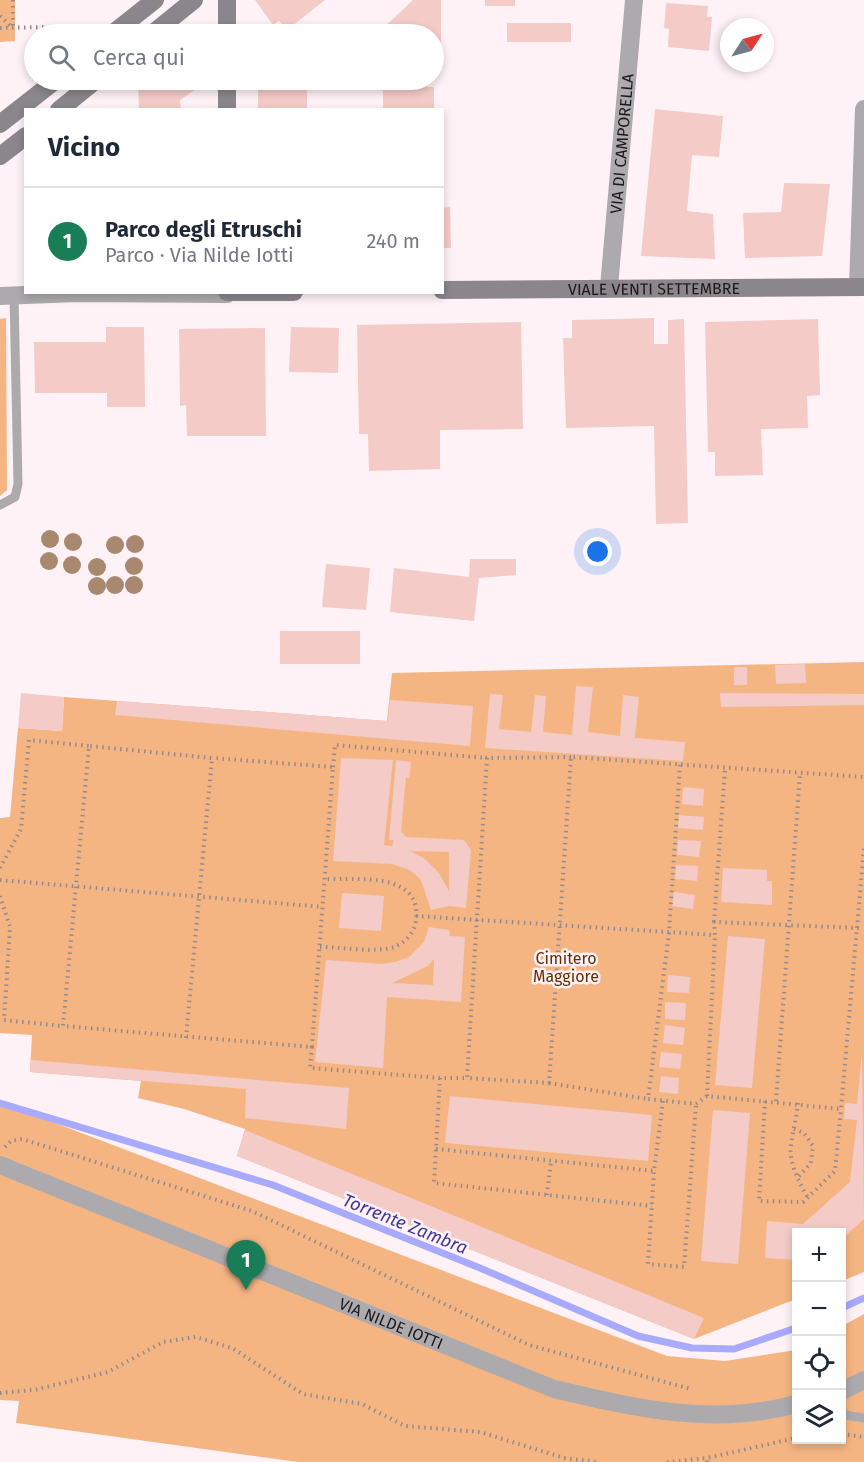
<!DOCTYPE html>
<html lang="it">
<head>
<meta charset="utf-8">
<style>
	:root { --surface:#fff; --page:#f6f6f7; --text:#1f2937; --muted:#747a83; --line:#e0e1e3; --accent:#197d57 }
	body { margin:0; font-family:"Fira Sans",sans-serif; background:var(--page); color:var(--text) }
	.controls { position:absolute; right:18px; bottom:18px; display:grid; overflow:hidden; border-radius:0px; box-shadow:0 3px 9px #0003 }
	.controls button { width:54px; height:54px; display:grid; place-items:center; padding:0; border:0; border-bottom:2px solid var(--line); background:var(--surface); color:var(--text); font:30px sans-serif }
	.compass { position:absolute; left:720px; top:18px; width:54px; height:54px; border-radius:50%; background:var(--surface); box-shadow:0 3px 9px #0003; rotate:54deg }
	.you { position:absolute; left:598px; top:552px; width:21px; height:21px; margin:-15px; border:4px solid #fff; border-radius:50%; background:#1a73e8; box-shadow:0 0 0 9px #1a73e833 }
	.badge { display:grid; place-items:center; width:39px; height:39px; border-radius:50%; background:var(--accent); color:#fff; font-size:20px; font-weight:700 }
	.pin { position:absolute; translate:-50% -50px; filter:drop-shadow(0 2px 3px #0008) }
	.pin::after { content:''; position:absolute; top:32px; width:21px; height:18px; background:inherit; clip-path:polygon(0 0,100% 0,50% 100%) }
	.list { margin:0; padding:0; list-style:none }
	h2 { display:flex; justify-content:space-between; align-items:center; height:78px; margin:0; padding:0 24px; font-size:26px }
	h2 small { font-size:20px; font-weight:400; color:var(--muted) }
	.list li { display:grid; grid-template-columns:39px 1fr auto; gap:18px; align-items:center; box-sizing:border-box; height:108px; padding:0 24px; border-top:2px solid var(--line) }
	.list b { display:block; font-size:22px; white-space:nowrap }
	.list p { margin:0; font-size:20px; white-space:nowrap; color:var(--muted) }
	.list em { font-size:20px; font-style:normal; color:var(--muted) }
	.icon { flex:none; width:33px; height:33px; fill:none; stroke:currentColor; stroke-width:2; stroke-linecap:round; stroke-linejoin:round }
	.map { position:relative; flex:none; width:864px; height:1462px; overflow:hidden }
	.search { position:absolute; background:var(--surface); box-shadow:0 3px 9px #0003; left:24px; top:24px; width:420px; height:66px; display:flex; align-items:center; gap:15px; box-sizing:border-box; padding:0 21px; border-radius:33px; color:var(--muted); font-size:22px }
	.panel { position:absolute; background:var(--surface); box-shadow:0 3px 9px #0003; left:24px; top:108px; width:420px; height:186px; border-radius:0px }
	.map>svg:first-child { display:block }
</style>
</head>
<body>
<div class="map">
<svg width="864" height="1462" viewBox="0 0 864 1462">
	<rect width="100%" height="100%" fill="#fef2f7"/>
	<!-- green -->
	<path fill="#f5b583" d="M0 0H15V41L0 42Z
		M6 318 7 490 0 496V319Z
		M864 662V1272L842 1281V1232H796V1299L694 1339 237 1156 245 1129 184 1109 138 1098 141 1081 30 1072 32 1035 0 1033V818L10 817 18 728 62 731 64 697 387 721 392 673Z
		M0 1102 667 1356 725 1361 796 1350V1440H842V1326L864 1314V1462H298L16 1423 19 1401 0 1400Z"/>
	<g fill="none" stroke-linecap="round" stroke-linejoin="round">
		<!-- stream -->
		<path stroke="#a7aafd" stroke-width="7" d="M0 1103 273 1185 480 1268 638 1336 692 1348 734 1349 796 1328
			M842 1308 864 1298"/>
	</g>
	<!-- building -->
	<path fill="#f4cbc7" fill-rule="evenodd" d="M255 0H325L287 30 279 21 273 25Z
		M413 0H441V50H434V34H380V31Z
		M485 0H515V6H485Z
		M666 3 708 6 707 17H712L709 51 668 47 669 29 664 28Z
		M507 23H571V42H507Z
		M143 80H193L196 89 180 100 181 110H139L138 82Z
		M258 80H307V110H258Z
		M383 80H426L427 87H434V110H383Z
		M655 109 723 116 719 157 692 155 687 211 713 214 715 259 641 256Z
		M784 183 830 184 822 256 745 258 743 213 781 212Z
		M450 207 451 248H442V208Z
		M654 318V344H668V320L684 319 688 523 656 524 654 426 566 428 563 338H572V320Z
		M818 319 820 395 807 396 808 428 761 429 763 475 715 476V452H708L705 322Z
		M521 322 523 429 440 430V469L369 471 368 434H359L357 325Z
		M106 327H144L145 407H107V393H35L34 342H106Z
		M291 327 339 328 338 373 289 372Z
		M265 328 266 436H187L186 405 180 406 179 329Z
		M470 559H516V575L479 578 474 621 390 612 394 568 469 577Z
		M326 564 370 568 366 610 322 607Z
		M280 631H360V664H280Z
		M805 664 806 683 776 684 775 665Z
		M734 667H747V685H734Z
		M576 686 593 687 588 732 620 736 623 695 639 697 635 738 685 742 683 761 485 748 490 694 503 695 499 729 531 732 535 695 546 696 543 732 572 735Z
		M21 693 64 697 62 731 18 728Z
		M720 693 864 694V705L721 707Z
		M390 700 473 706 470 746 115 715 117 701 388 721Z
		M341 758 393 760 384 845 392 846 394 840H389L396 760 411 762 409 778 406 777 401 831 406 837 464 840 471 850 466 908 449 906 431 910 421 880 410 870 392 864 333 861ZM410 851 449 852V891L439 873 425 859Z
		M683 787 704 789 703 806 682 804Z
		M679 815 704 817 703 830 678 828Z
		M678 840 701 841 699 857 677 855Z
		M676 865 698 866 697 881 675 879Z
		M723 868 767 870V881H772V905L721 902Z
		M674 892 695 895 693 909 672 906Z
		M342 893 384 896 381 931 339 928Z
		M429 927 449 930 450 936 465 937 461 1002 387 997 383 1068 315 1062 326 960 381 964 395 962 409 957 424 942ZM434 959 433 985 392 983 428 966Z
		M728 936 765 939 752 1088 715 1085Z
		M668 975 690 977 689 993 667 992Z
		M665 1002 686 1003 685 1020 665 1019Z
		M665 1025 685 1028 683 1045 663 1043Z
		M661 1052 682 1054 680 1069 659 1067Z
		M862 1053 864 1219 842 1239V1232H796V1260L765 1258 767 1221 803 1224 850 1182 857 1120 844 1119 845 1103 857 1104Z
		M31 1060 349 1088 346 1129 245 1118 246 1089 30 1072Z
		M661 1076 679 1078 678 1094 659 1092Z
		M450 1096 652 1115 648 1161 445 1143Z
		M713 1110 750 1113 738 1264 701 1261Z
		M245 1130 704 1318 694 1339 237 1156Z"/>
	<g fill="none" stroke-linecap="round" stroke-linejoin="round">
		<!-- path -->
		<path stroke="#928a8e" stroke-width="4" stroke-dasharray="1.5 4.5" stroke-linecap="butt" d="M13 0V28
			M0 16 13 28
			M0 28 45 27
			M571 757 487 758 467 1078 549 1083 571 757 864 777
			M680 765 669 933 648 1099 696 1104 707 1096 841 1109 864 848
			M333 767 335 745 487 758
			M0 868 21 829 29 740 89 746
			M0 880 323 907
			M0 896 10 927 4 1020 63 1026
			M416 916 715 935 714 922 859 928
			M714 922 725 768
			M320 947C340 947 375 953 394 947 405 943 415 932 416 920 422 871 356 880 325 879
			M186 1038 212 758 89 746 63 1026 312 1047 333 767 212 758
			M312 1047 310 1068 440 1078H467
			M440 1078 434 1183 652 1206
			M549 1083 648 1099
			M707 1096 715 935
			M663 1101 654 1171 648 1264 684 1267 696 1104
			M765 1101 759 1201 803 1202 835 1171 841 1109
			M776 1101 800 773
			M798 1103C792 1152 781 1150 808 1198
			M794 1129 804 1133 813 1146 811 1163 797 1178
			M5 1147 11 1141 22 1139 252 1211 529 1345 691 1389
			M436 1149 654 1171
			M547 1195 551 1161
			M0 1393 34 1390 108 1372 163 1342 196 1337 232 1348 303 1394 362 1404 405 1426 480 1432 564 1458 598 1462
			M842 1434 864 1437
			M667 1462 707 1458
			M707 1462V1458L796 1438"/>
		<!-- lane -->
		<path stroke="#adaaae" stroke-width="9" d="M0 505 15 497 18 484 14 296
			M842 1410 845 1415 864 1418"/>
		<!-- street -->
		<g stroke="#adaaae" stroke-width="18">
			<path id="s1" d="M609 287 634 0"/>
			<path d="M858 287 864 109"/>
			<path d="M0 296 77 293 227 294"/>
			<path id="s2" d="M0 1165 554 1389C635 1408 714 1427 796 1404"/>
			<path d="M842 1391 864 1380"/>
		</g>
		<!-- secondary -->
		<g stroke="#8a868c" stroke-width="18">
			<path d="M112 34 155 0"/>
			<path d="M152 34 194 0"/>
			<path d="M227 34V0"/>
			<path d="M59 110 96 80"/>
			<path d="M227 110V80"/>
			<path d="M0 124 56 80"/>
			<path d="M0 156 26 136"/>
			<path id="s3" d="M442 290 864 287"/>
			<path d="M227 292H294"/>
		</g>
	</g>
	<!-- trees -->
	<g fill="#a8886f">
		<circle cx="50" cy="539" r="9"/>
		<circle cx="73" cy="542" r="9"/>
		<circle cx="135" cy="544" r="9"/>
		<circle cx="115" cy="545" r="9"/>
		<circle cx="49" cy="561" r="9"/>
		<circle cx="72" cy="565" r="9"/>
		<circle cx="134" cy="566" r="9"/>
		<circle cx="97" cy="567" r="9"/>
		<circle cx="115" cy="585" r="9"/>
		<circle cx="134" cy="585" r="9"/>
		<circle cx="97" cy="586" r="9"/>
	</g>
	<g text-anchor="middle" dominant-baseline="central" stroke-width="5" stroke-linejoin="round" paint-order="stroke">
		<!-- street labels -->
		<g font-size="16" fill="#1d191b" stroke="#fef2f7">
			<text stroke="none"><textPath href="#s1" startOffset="144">VIA DI CAMPORELLA</textPath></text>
			<text stroke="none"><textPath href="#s3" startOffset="212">VIALE VENTI SETTEMBRE</textPath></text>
			<text stroke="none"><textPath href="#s2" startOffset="422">VIA NILDE IOTTI</textPath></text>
		</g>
		<!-- park labels -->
		<g font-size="16" fill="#613100" stroke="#fef2f7">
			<text x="566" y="958">Cimitero<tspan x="566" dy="18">Maggiore</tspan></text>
		</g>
		<!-- water labels -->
		<g font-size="18" font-style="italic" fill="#403897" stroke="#fef2f7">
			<text transform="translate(405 1224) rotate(22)">Torrente Zambra</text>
		</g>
	</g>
</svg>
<div class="controls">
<button>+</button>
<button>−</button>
<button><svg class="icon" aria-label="locate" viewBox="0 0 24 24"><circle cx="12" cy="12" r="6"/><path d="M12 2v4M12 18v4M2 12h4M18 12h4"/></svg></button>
<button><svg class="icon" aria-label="layers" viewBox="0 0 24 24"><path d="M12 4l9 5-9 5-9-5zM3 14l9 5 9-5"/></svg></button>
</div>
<svg class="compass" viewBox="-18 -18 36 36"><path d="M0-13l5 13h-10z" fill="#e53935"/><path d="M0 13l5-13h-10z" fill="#747a83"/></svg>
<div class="you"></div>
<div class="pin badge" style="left:246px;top:1290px">1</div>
<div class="search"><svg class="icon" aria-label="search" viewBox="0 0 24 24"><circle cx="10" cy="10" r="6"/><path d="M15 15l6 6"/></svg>Cerca qui</div>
<section class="panel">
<h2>Vicino<small></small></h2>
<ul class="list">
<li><span class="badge">1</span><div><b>Parco degli Etruschi</b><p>Parco · Via Nilde Iotti</p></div><em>240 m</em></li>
</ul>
</section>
</div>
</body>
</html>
